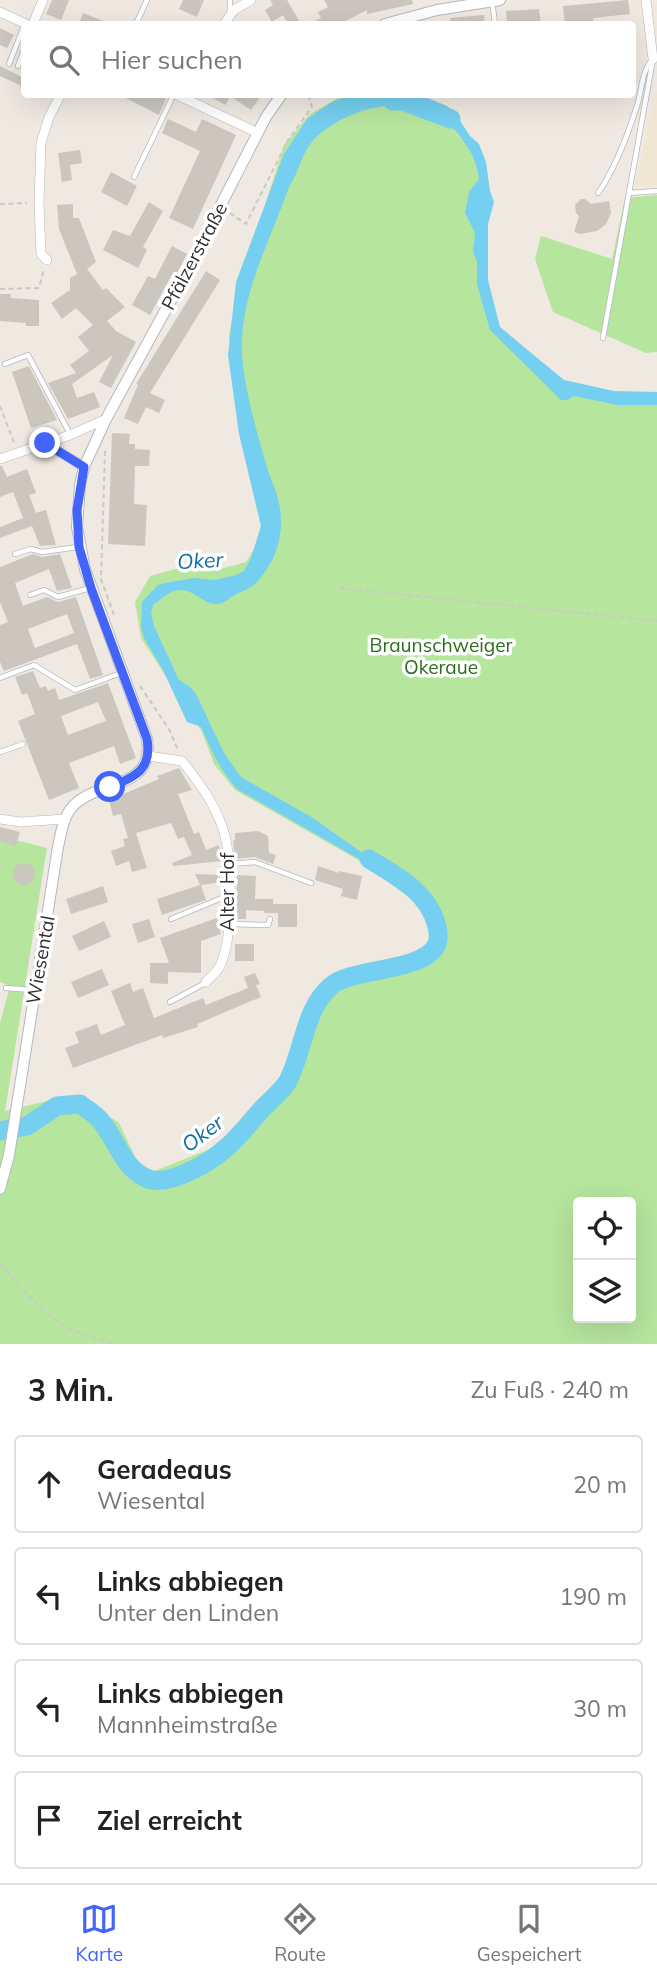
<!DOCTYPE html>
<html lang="de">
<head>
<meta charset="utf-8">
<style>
	:root { --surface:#fff; --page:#f6f6f6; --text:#222; --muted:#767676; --line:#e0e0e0; --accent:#4264fb }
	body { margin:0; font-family:Mulish,sans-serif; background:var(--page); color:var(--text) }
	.controls { position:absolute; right:21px; bottom:21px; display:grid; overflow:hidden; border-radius:7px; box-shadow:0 7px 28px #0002 }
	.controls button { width:63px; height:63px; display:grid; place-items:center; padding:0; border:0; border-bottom:2px solid var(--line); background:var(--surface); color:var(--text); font:35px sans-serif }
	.stop { position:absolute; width:21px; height:21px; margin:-16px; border:5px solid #4264fb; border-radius:50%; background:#fff }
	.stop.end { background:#4264fb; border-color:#fff; box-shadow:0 2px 7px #0008 }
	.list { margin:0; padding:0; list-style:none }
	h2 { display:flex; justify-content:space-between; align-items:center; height:91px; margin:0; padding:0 28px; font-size:30px }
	h2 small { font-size:23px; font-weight:400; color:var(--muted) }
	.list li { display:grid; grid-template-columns:46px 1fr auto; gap:21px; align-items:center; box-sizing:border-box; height:98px; margin:0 14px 14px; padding:0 14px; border:2px solid var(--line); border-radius:7px }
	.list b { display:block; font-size:26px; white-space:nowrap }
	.list p { margin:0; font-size:23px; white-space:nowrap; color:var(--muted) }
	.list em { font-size:23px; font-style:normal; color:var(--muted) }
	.icon { flex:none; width:38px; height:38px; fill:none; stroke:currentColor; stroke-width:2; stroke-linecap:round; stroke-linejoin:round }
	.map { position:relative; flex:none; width:657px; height:1344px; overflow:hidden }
	.search { position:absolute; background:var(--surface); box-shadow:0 7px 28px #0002; left:21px; right:21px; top:21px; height:77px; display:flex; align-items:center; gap:18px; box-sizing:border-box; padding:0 24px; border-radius:7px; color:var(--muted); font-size:26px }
	.sheet { height:539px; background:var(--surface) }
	nav { display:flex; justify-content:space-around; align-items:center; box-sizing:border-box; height:98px; border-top:2px solid var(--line); background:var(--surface); font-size:19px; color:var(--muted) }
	nav a { display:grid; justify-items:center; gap:4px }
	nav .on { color:var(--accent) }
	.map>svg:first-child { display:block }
</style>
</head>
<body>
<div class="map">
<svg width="657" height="1344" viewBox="0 0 657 1344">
	<rect width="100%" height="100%" fill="#efe9e1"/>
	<!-- education -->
	<path fill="#f0e6d1" d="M657 89V185L636 187V182Z"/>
	<!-- green -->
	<path fill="#b6e59e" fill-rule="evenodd" d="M364 94 419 95 480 148 485 280 497 327 561 382 624 396 657 395V1344H0V1023L10 986 0 982V836L47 848 5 1111 51 1100 82 1098 119 1123 139 1165 152 1172 215 1147 284 1082 310 1001 339 973C371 970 410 969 433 943L430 913 360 861 235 790 214 764 202 732 141 638 135 602 150 576 190 565 217 570 246 562 267 528 236 409 229 334 237 294 284 145 310 114 338 98ZM578 1202H631V1318H578Z
		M657 195V352L646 353 553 312 535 259 541 236 612 259 625 198Z"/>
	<!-- water -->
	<path fill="#75cff0" d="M376 94 420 95 447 106 455 113 470 136 479 144 486 162 490 191 494 202 488 224V280L500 327 564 380 614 391 657 392V405H617L574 396 567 400H561L490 330 477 284V262L473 251 475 233 465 213 469 192 479 179C477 162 470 149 460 136 425 91 361 101 321 133 302 147 301 169 289 187 269 245 235 302 243 366 247 399 257 432 266 464 269 476 275 487 278 499 286 530 278 560 256 583 249 590 241 591 233 596 224 601 233 597 224 602 208 611 196 589 180 590 170 590 161 599 153 605L151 613 154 626 179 680 190 687 196 694 224 753 241 777 313 818 422 895 237 789C220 770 211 750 201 727L187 722 162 668 144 638 141 627 142 602 158 585 165 583 194 578 215 580 236 575 244 571 251 558 261 526 239 434 228 355 236 282 284 154 307 119 332 102 344 98Z"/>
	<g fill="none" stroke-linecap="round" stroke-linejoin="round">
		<!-- river -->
		<path stroke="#75cff0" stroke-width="19" d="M393 101H403L451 119
			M0 1131 27 1126 57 1106 80 1104C85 1108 92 1112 97 1117 116 1135 120 1166 146 1178 168 1188 211 1162 227 1147 240 1136 251 1121 263 1108 271 1100 282 1091 288 1081 304 1050 304 1009 331 986 352 967 424 973 437 944 439 938 438 929 436 923 427 891 396 876 369 859"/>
	</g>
	<!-- building -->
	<path fill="#cbc7bf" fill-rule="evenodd" d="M52 0H69L61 20 46 14Z
		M183 0H204L197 17 179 9Z
		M270 0H287L301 24H288L283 15 272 22 265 10 273 5Z
		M324 0H412L413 4 367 14V10L340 24H308L321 18 318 12 328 7Z
		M628 0 630 14 593 18 594 24H565L563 6Z
		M539 9 541 24H507L506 11Z
		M83 13 111 24H79Z
		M484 15 485 24H451L450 18Z
		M0 28 14 35 7 48 0 45Z
		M0 66 24 78V87L0 76Z
		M118 94H157L166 99 159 115Z
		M205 94H262L251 110 230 96 226 105Z
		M168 119 196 132 202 119 236 135 193 229 169 218 200 151 162 133Z
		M80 150 82 163 70 165 72 180 62 182 58 153Z
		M111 172 137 186 127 206 101 192Z
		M581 199H585L591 204 609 201 611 213 606 224 597 231 580 234 574 232 579 216 576 213 575 205Z
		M149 202 163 211 143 247 147 250 138 268 103 250 113 230 130 236Z
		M73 204V218H79L96 262 87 269 103 290 106 288 125 307 107 321 116 331 136 342 111 388 99 382 113 355 72 384 77 398 94 392 100 407 68 419 48 383 76 373 70 365 89 351 78 337 93 325 76 308 62 319 51 303 70 290V278L77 274 59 229 57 205Z
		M172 246 187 254 176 275 173 273 150 315 132 305 148 276 155 279Z
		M206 271 220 280 150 393 165 400 159 413 146 407 138 424 124 418 138 385 136 384Z
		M0 294H11V298L39 300V326H26V323L0 321Z
		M29 366 57 420 31 428 12 372Z
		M112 433 130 434 129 444H135V449L150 450 149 466H135L134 504 147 505 145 546 108 544Z
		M0 466H2L7 477 27 469 36 493 29 495 36 513 46 510 56 545 40 546 32 526 0 538V527L23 518 13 492 0 497Z
		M33 554 42 557 60 554 72 588 57 591 49 569 15 583 23 606 47 597 58 602 76 597 103 675 90 679 77 644 4 671 0 662V625L8 622 0 602V567ZM67 614 74 633 35 648 28 629Z
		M33 671 40 688 46 686 48 691 55 688 59 700 108 683 136 758 120 764 114 746 69 763 79 788 49 800 18 721 35 714 27 693 22 695 15 677ZM98 702 106 721 68 735 61 716Z
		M179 768 192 790 178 794 194 834 199 832 206 850 219 845 222 861 173 866 172 863 192 855 184 837 178 839 171 823 136 833 147 868 132 872 129 861 116 866 111 851 125 846 123 839 128 838 121 814 113 816 109 800 159 779 157 776Z
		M0 827 20 832 16 846 0 841Z
		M258 831 268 836 269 853 276 855 273 864 255 857 235 859 233 841 235 840V833Z
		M13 874a11 11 0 1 1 22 0a11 11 0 1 1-22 0Z
		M318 866 339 873V871L362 876 357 900 341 896 343 889 315 880Z
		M195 874 223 875V882L201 885 206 900 162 915 157 899 200 885Z
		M237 875 256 876 255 899H273V904H297V927H278V913H264V911L246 910V919H236Z
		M103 886 108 902 71 914 66 899Z
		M217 918 221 934 201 941V973L168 972V984L150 983V963H169L160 938Z
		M149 919 155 937 138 943 132 924Z
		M104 921 111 937 79 951 72 936Z
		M235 944H254V961H235Z
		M102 969 109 985 78 998 71 982Z
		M255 973 260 984 256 985 261 997 197 1024 198 1027 163 1038 162 1035 73 1068 65 1048 79 1043 75 1032 97 1024 101 1035 125 1025 111 991 130 983 133 992 143 988 154 1018 203 998 206 1005 248 988 244 977Z"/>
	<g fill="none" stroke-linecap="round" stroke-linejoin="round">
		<!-- service casing -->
		<g stroke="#b4b7c1" stroke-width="6">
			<path id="service" d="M492 1 495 24
				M230 13V0
				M136 24 147 0
				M9 64 24 26
				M18 66 24 50
				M134 177 174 94
				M598 193C615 169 628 134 637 106 642 91 641 71 653 59
				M629 193 657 191
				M603 338 653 59
				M5 364 28 355 70 434
				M15 554 31 549 42 552 78 547
				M30 595 44 590 58 597 90 588
				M0 678 34 665 75 690 121 673
				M0 752 23 744
				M230 864 255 862 311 883
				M171 919 229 895
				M229 924 268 925 270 919
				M6 988 33 990
				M170 1002 205 983"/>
		</g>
		<!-- minor casing -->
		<g stroke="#b4b7c1" stroke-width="10">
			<path id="minor" d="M646 0 653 59
				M0 12 26 24
				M33 24 43 0
				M224 24 234 10 251 0
				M175 94 258 133
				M47 260 41 254 39 203 41 143 49 117 61 94
				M45 443 84 467
				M0 459 70 435 106 419
				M148 756 182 761C198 781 213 801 222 826 233 857 234 936 220 966 216 973 211 977 206 982
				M0 819 20 822 65 819"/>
		</g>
		<!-- tertiary casing -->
		<g stroke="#b4b7c1" stroke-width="12">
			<path id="tertiary" d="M385 24 437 10 500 0
				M0 1189 9 1155 58 847C61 833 63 817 73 806 99 779 155 791 147 739L85 569 77 527 80 485 84 467 106 419 189 267 266 117 282 94"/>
		</g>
		<!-- path -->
		<path stroke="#c9c9c9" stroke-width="2" stroke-dasharray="5 3.5" stroke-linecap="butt" d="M0 204 27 203
			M230 213 246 224 288 140 312 107 308 94
			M0 289 39 288 44 269
			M0 406 15 445
			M105 451 101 579 114 615
			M340 588 657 621
			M140 686 169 729 178 750
			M0 1264C24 1290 45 1319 79 1333 90 1338 104 1341 116 1344"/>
		<!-- service -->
		<use href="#service" stroke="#fff" stroke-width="4.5"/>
		<!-- minor -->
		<use href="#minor" stroke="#fff" stroke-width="9"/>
		<!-- tertiary -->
		<use href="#tertiary" stroke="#fff" stroke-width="10"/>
	</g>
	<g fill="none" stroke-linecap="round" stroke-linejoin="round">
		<!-- route -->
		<path stroke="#4264fb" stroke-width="9" d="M45 443 84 467 77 510 79 547 91 588 147 739C152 769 136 777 110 787"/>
	</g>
	<g text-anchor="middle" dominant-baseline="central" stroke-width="7" stroke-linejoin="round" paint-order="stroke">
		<!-- street labels -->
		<g font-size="19" fill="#2e2e2e" stroke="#fff">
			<text transform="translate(194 256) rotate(-62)">Pfälzerstraße</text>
			<text transform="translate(227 892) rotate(-90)">Alter Hof</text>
			<text transform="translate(40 960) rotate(-80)">Wiesental</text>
		</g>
		<!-- park labels -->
		<g font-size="19" fill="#2c6e1b" stroke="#fff">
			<text x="441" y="645">Braunschweiger<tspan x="441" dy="22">Okeraue</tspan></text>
		</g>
		<!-- water labels -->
		<g font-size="21" font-style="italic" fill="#0d6fa3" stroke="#fff">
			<text transform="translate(200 560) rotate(-3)">Oker</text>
			<text transform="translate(202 1133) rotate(-37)">Oker</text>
		</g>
	</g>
</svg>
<div class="controls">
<button><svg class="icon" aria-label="locate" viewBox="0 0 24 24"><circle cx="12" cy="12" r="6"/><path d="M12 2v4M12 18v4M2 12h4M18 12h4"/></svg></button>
<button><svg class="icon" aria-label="layers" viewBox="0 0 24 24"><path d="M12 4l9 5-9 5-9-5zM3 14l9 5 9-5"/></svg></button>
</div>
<div class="stop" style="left:110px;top:787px"></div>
<div class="stop end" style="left:45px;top:443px"></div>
<div class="search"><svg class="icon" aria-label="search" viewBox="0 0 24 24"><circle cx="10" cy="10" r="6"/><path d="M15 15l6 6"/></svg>Hier suchen</div>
</div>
<section class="sheet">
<h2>3 Min.<small>Zu Fuß · 240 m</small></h2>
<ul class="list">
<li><svg class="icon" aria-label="ahead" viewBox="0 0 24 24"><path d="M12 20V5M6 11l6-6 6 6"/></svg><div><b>Geradeaus</b><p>Wiesental</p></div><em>20 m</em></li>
<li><svg class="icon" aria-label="left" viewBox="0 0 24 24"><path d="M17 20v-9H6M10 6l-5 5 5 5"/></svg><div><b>Links abbiegen</b><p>Unter den Linden</p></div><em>190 m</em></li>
<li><svg class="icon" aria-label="left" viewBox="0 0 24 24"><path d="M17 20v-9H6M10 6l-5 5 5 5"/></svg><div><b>Links abbiegen</b><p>Mannheimstraße</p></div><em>30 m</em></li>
<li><svg class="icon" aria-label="arrive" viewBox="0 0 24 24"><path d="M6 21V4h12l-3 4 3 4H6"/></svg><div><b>Ziel erreicht</b></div></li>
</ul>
</section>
<nav>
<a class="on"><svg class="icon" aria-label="map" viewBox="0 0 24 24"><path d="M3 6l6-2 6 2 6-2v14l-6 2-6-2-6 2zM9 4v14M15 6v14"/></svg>Karte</a>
<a><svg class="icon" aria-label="directions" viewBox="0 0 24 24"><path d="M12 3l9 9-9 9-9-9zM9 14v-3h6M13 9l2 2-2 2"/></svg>Route</a>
<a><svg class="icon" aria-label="saved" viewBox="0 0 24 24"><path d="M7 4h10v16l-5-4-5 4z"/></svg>Gespeichert</a>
</nav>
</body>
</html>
